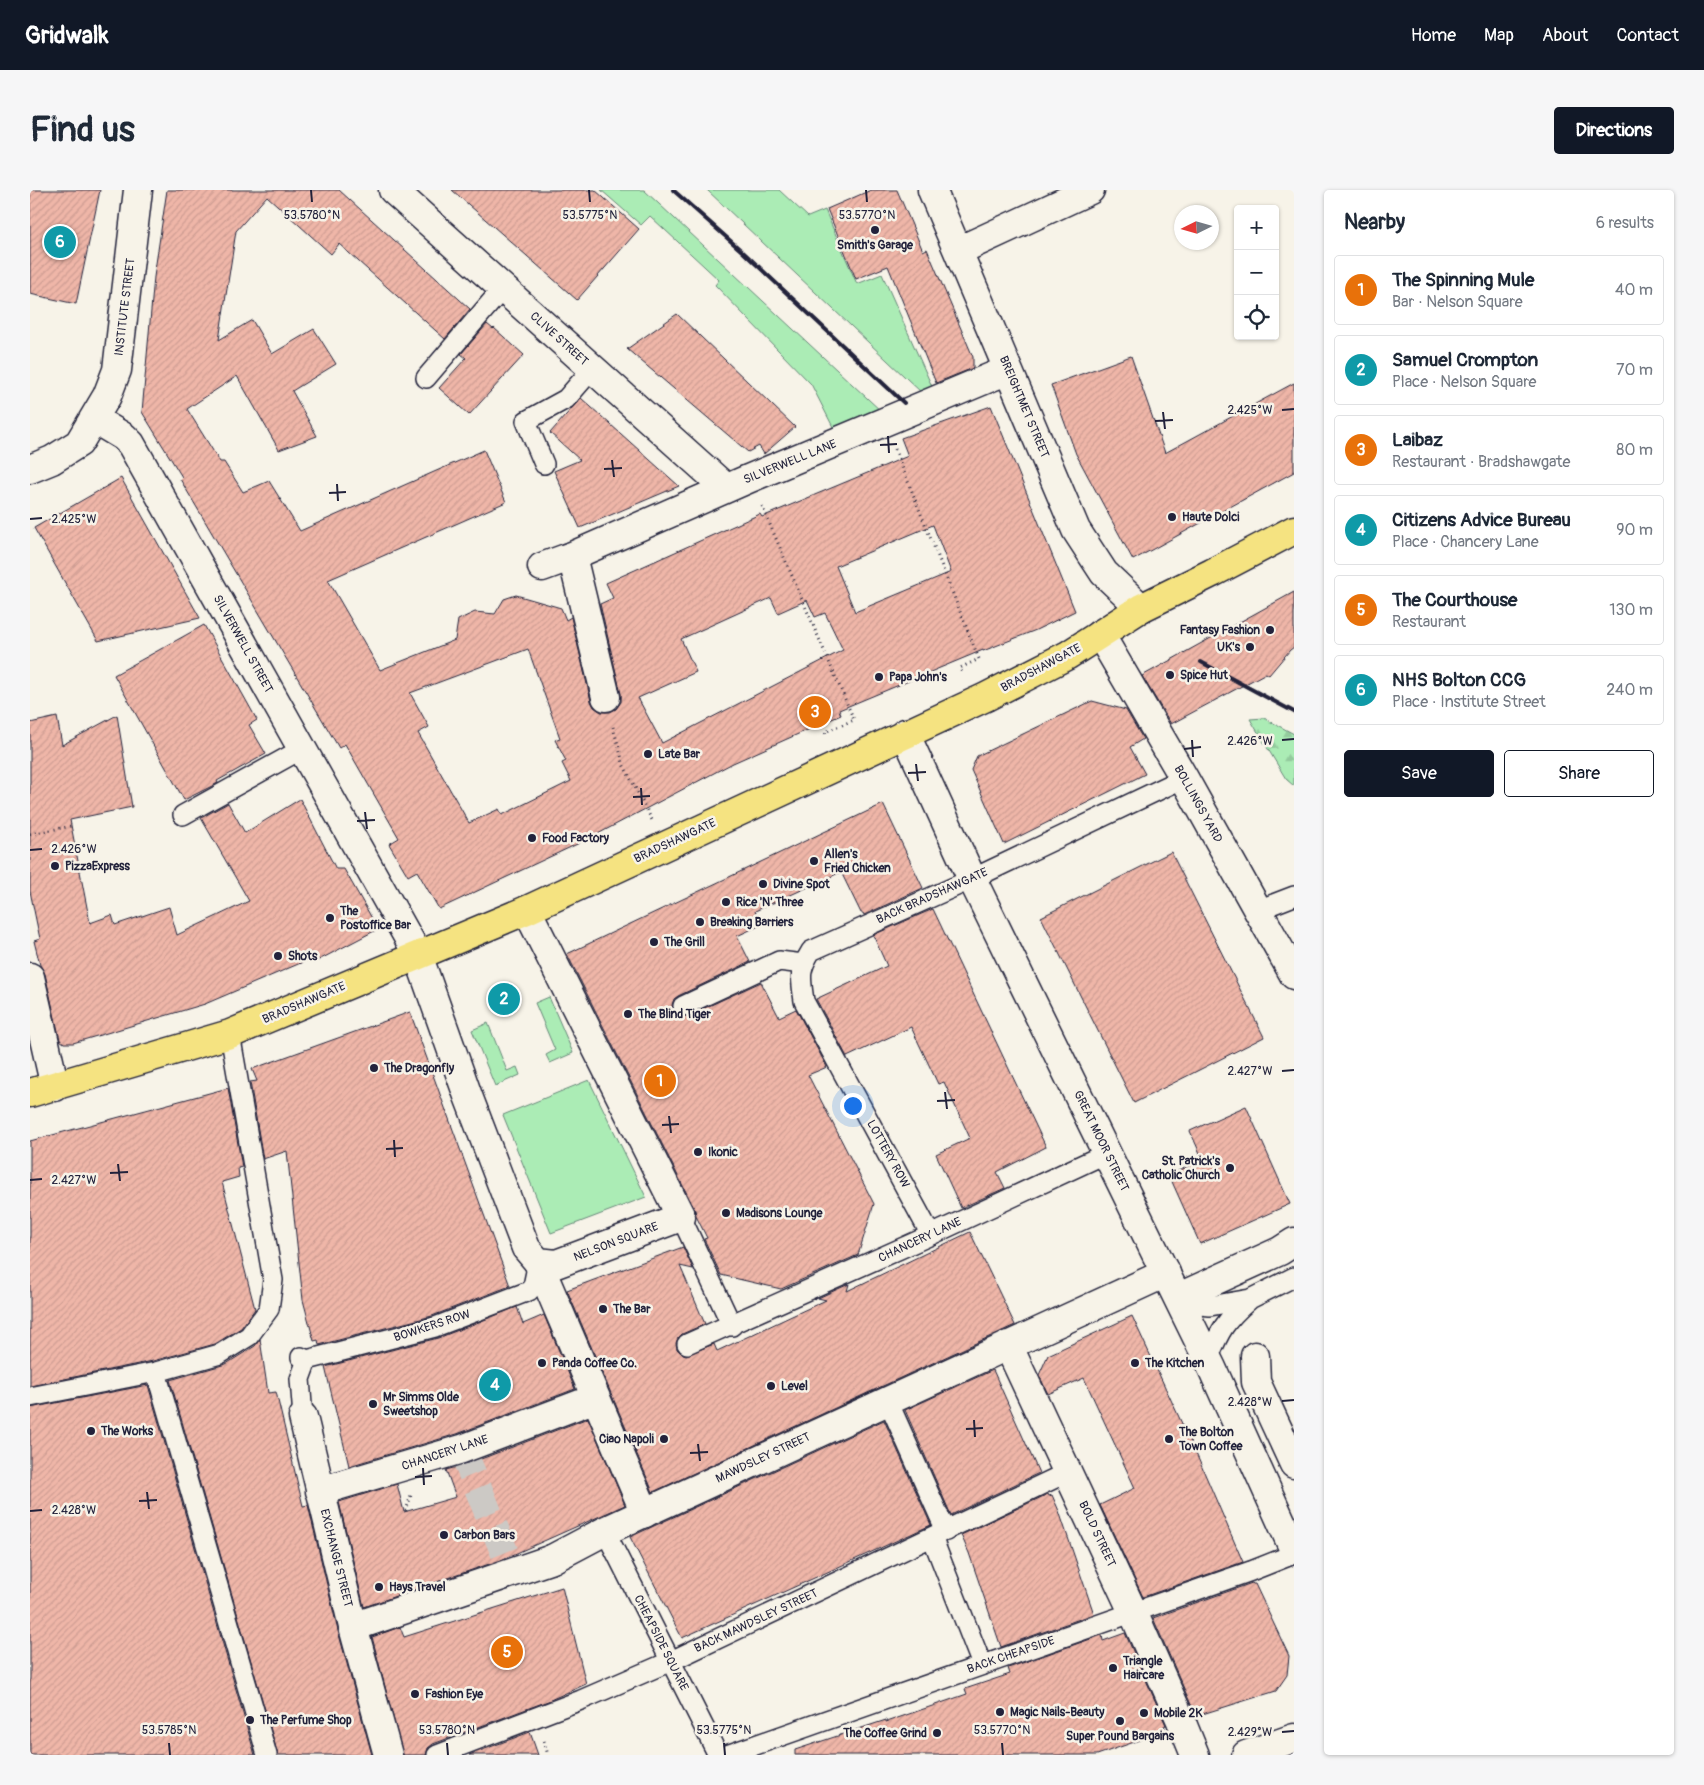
<!DOCTYPE html>
<html lang="en">
<head>
<meta charset="utf-8">
<style>
	:root { --surface:#fff; --page:#f6f6f7; --text:#1f2937; --muted:#747a83; --line:#e0e1e3; --accent:#111827 }
	body { margin:0; font-family:Pangolin,sans-serif; background:var(--page); color:var(--text) }
	.controls { position:absolute; right:15px; top:15px; display:grid; overflow:hidden; border-radius:5px; box-shadow:0 1px 4px #0004 }
	.controls button { width:45px; height:45px; display:grid; place-items:center; padding:0; border:0; border-bottom:1px solid var(--line); background:var(--surface); color:var(--text); font:25px sans-serif }
	.compass { position:absolute; left:1144px; top:15px; width:45px; height:45px; border-radius:50%; background:var(--surface); box-shadow:0 1px 4px #0004; rotate:265deg }
	.you { position:absolute; left:822px; top:915px; width:18px; height:18px; margin:-12px; border:4px solid #fff; border-radius:50%; background:#1a73e8; box-shadow:0 0 0 8px #1a73e833 }
	.badge { display:grid; place-items:center; width:32px; height:32px; border-radius:50%; background:var(--accent); color:#fff; font-size:16px; font-weight:700 }
	.pin { position:absolute; translate:-50% -50%; border:2px solid #fff; box-shadow:0 1px 5px #0006 }
	.list { margin:0; padding:0; list-style:none }
	h2 { display:flex; justify-content:space-between; align-items:center; height:65px; margin:0; padding:0 20px; font-size:21px }
	h2 small { font-size:16px; font-weight:400; color:var(--muted) }
	.list li { display:grid; grid-template-columns:32px 1fr auto; gap:15px; align-items:center; box-sizing:border-box; height:70px; margin:0 10px 10px; padding:0 10px; border:1px solid var(--line); border-radius:5px }
	.list b { display:block; font-size:19px; white-space:nowrap }
	.list p { margin:0; font-size:16px; white-space:nowrap; color:var(--muted) }
	.list em { font-size:16px; font-style:normal; color:var(--muted) }
	.actions { display:flex; gap:10px; padding:15px 20px }
	.actions a { flex:1; padding:11px 0; border:1px solid var(--accent); border-radius:5px; text-align:center; font-size:18px; color:var(--accent) }
	.actions .main { background:var(--accent); color:#fff }
	.icon { flex:none; width:28px; height:28px; fill:none; stroke:currentColor; stroke-width:2; stroke-linecap:round; stroke-linejoin:round }
	.map { position:relative; flex:none; width:1264px; height:1565px; overflow:hidden; border-radius:5px }
	header { display:flex; align-items:center; gap:30px; box-sizing:border-box; height:70px; padding:0 25px; background:var(--accent); color:#fff }
	header strong { font-size:24px }
	nav { display:flex; gap:28px; margin-inline-start:auto; font-size:18px }
	.intro { display:flex; align-items:center; justify-content:space-between; box-sizing:border-box; height:120px; padding:0 30px }
	h1 { margin:0; font-size:35px }
	.button { padding:12px 22px; border-radius:5px; background:var(--accent); color:#fff; font-size:18px; font-weight:700 }
	main { display:flex; gap:30px; padding:0 30px }
	aside { flex:1; background:var(--surface); border-radius:5px; box-shadow:0 1px 4px #0004 }
	.map>svg:first-child { display:block }
</style>
</head>
<body>
<header>
<strong>Gridwalk</strong>
<nav><a>Home</a><a>Map</a><a>About</a><a>Contact</a></nav>
</header>
<div class="intro"><h1>Find us</h1><a class="button">Directions</a></div>
<main>
<div class="map">
<svg width="1264" height="1565" viewBox="0 0 1264 1565">
	<defs>
		<pattern id="forest-firs" width="22" height="20" patternUnits="userSpaceOnUse" patternTransform="scale(1.25)"><rect width="22" height="20" fill="#abecb5"/><path d="M5 1l3.5 6h-7zM16 11l3.5 6h-7z" fill="#93ca9d"/></pattern>
		<pattern id="building-hatch" width="6" height="6" patternUnits="userSpaceOnUse" patternTransform="scale(1.25)"><rect width="6" height="6" fill="#efb6a8"/><path d="M-1 1l2-2M0 6l6-6M5 7l2-2" fill="none" stroke="#cd9c92"/></pattern>
	</defs>
	<rect width="100%" height="100%" fill="#f7f3e8"/>
	<filter id="ink" filterUnits="userSpaceOnUse"><feTurbulence type="fractalNoise" baseFrequency=".02" numOctaves="2"/><feDisplacementMap in="SourceGraphic" scale="10" xChannelSelector="R" yChannelSelector="G"/><feConvolveMatrix kernelMatrix="1 2 1 2 8 2 1 2 1" color-interpolation-filters="sRGB"/></filter>
	<g filter="url(#ink)">
		<!-- grass -->
		<path fill="#abecb5" stroke="#668778" d="M571 0H614L852 222 808 240 803 237 781 194 685 95 689 90 620 26 611 35Z
			M677 0H749L778 27 795 20 827 94 852 84 904 201 893 204Z
			M519 807 543 863 520 873 516 865 525 860 505 813Z
			M458 833 477 881 487 877 490 885 465 896 442 840Z
			M559 890 616 1007 521 1043 473 925Z"/>
		<!-- forest -->
		<path fill="url(#forest-firs)" stroke="#668778" d="M1234 528 1264 544V596L1256 589 1220 529Z"/>
		<!-- building -->
		<path fill="url(#building-hatch)" stroke="#22223b" fill-rule="evenodd" d="M0 0H70L46 114 0 104Z
			M137 0H309L440 119 415 149 309 54 301 64 237 6 206 41 189 150 222 130 242 164 284 139 306 174 262 201 287 246 249 260 207 186 157 219 190 272H194L213 302 239 291 270 341 454 260 476 312 298 390 350 480 425 450 428 430 445 422 465 424 474 409 486 405 531 418 536 430 541 427 561 511 564 517 571 522H580L586 519 591 512V504L570 414 583 408 576 393 730 324 732 327 878 266 871 248 961 216 1045 421 1006 440 953 461V460L809 520 811 525 703 573 560 648 409 719 387 681 378 686 359 654 369 648 315 554 309 558 150 289 152 287 112 222 124 87ZM903 335 921 382 825 422 806 376ZM741 408 748 423 777 410 785 427 795 423 813 460 632 553 608 508 666 482 651 449ZM498 459 530 548 525 550 536 571 532 573 541 591 472 625 469 619 439 633 388 543 399 537 380 503Z
			M422 0H565L609 39 547 110Z
			M841 0H867L893 61 897 59 943 167V178L906 193 858 76 826 89 797 19Z
			M647 124 765 237 734 264 729 256 718 262 597 159Z
			M457 134 463 139 464 138 494 165 439 225 409 198 436 168 431 164Z
			M1101 166 1135 263 1264 193V282L1103 370 1046 264 1021 195Z
			M551 208 649 296 550 338 524 281 550 270 520 243Z
			M91 288 170 428 68 451 4 338Z
			M1264 402V457L1260 460 1239 485 1236 483 1141 534 1112 486Z
			M174 435 227 530 219 535 236 564 187 591 188 593 154 610 84 485Z
			M1062 511 1096 520 1113 549 1100 557 1115 584 974 654 941 580 947 566Z
			M87 525 102 617 40 630 60 733 82 725 85 735 139 717 147 745 219 711 171 628 198 613 215 643 270 609 306 679H314L348 739 283 773 280 769 175 814 43 853H34L30 850 15 784 10 775 4 751 10 749 0 701V533L27 527 32 555Z
			M853 614 893 698 834 725 833 723H831L811 682 754 708 725 721 731 735 707 746 720 772 648 806 644 809 642 815 643 820 646 825 652 827 657 826 731 792 749 827 766 819 797 877 778 885 844 1014 828 1065 751 1099 691 1085 674 1049 677 1048 666 1026 665 1020 537 764Z
			M1141 662 1234 847 1104 913 1011 727Z
			M903 719 1016 957 967 982 975 998 931 1018 906 964 940 948 914 892 908 894 881 837 817 867 786 809 857 776 843 745Z
			M380 822 480 1096 402 1126 289 1155 288 1150 284 1151 273 1110 257 961 233 969 220 892 227 891 222 879Z
			M198 898 212 977 208 978 209 987 192 992 225 1119 211 1138 185 1154 123 1171 0 1196V951Z
			M1216 916 1260 1014 1170 1054 1139 985 1173 970 1160 941Z
			M940 1042 985 1135 623 1302 537 1100 653 1057 663 1079 650 1076 675 1134 652 1144 648 1148 646 1153 647 1159 651 1163 656 1165 684 1154 687 1161 796 1110 788 1108 819 1094 817 1101Z
			M487 1117 493 1134 514 1125 545 1199 427 1244 319 1276 295 1177 408 1148Z
			M1102 1126 1168 1268 1213 1372 1113 1407 1070 1315 1105 1298 1054 1188 1018 1204 1009 1185 1018 1165Z
			M230 1149 238 1203 246 1202 273 1316 278 1315 308 1441 342 1565H248L140 1190 196 1174 225 1156Z
			M963 1180 1009 1283 921 1325 875 1220Z
			M118 1195 225 1565H0V1218Z
			M558 1228 595 1315 471 1370 334 1417 309 1312 367 1294 374 1322 426 1307 416 1280 438 1274Z
			M854 1230 901 1335 652 1448 600 1347Z
			M1018 1304 1019 1306 1022 1305 1029 1321 1064 1424 971 1457 939 1363 931 1345Z
			M1222 1393 1223 1394H1225L1259 1466 1257 1485 1246 1501 1166 1526 1123 1428Z
			M532 1397 556 1494 518 1511 403 1554 398 1558 396 1565H373L342 1447 370 1437 374 1447Z
			M1095 1443 1136 1535 1134 1536 1136 1541 1067 1565H765V1560L856 1530V1532L937 1504 935 1499 980 1484 978 1478 1072 1445 1073 1451Z
			M500 1542 508 1565H439Z"/>
		<g fill="none" stroke-linecap="round" stroke-linejoin="round">
			<!-- pedestrian-tunnel -->
			<path stroke="#ccc9c5" stroke-width="28" stroke-dasharray="28 14" stroke-linecap="butt" d="M432 1259 483 1383"/>
			<!-- service casing -->
			<g stroke="#22223b" stroke-width="22">
				<path id="service" d="M396 188 473 98
					M514 274 496 231 536 209 562 179
					M153 625 272 559
					M1228 720 1264 706
					M653 816 749 771 773 774
					M651 1027 702 1136
					M901 1045 774 811C771 788 768 782 781 761L942 689 1154 588
					M1151 1113 1180 1116 1220 1109 1264 1087
					M657 1154 901 1045 1077 963
					M271 1167 277 1170 405 1137 499 1101 503 1096 508 1072
					M1178 1169C1190 1140 1195 1131 1219 1110
					M126 1182 237 1565
					M0 1207 126 1182 190 1164 219 1146 239 1119 243 1090 200 844
					M858 1211 916 1341
					M273 1227 270 1189 277 1170
					M575 1341 688 1565
					M902 1347 952 1475
					M407 1565 551 1510 641 1471 1038 1282
					M697 1565 1221 1381 1264 1364"/>
			</g>
			<!-- pedestrian casing -->
			<g stroke="#22223b" stroke-width="31">
				<path id="pedestrian" d="M508 1072 615 1323
					M1225 1166 1226 1192 1264 1274
					M273 1227 323 1437 358 1565
					M290 1301 432 1259 566 1208
					M323 1437 522 1369
					M1152 1533 1165 1565
					M1216 1565 1264 1548"/>
			</g>
			<!-- minor casing -->
			<g stroke="#22223b" stroke-width="31">
				<path id="minor" d="M363 0 696 298
					M902 0 1046 340 1074 383 1111 418
					M928 61 1060 0
					M64 229 94 247 101 254 388 765 438 906 496 1058 508 1072 526 1074 651 1027 497 720
					M0 279 22 270 49 253 77 206 87 180 108 0
					M542 366 576 507
					M512 377 542 366 718 289 978 180
					M1070 444 1154 588 1264 785
					M0 787 25 897
					M1149 1107 1250 1061 1264 1052
					M978 1155 1103 1422 1152 1533
					M522 1369 575 1341 1136 1083"/>
			</g>
			<!-- secondary casing -->
			<g stroke="#22223b" stroke-width="31">
				<path id="secondary" d="M875 543 942 689 1182 1178 1264 1360"/>
			</g>
			<!-- primary casing -->
			<g stroke="#22223b" stroke-width="31">
				<path id="primary" d="M0 903 200 844 497 720 956 507 1038 465 1111 418 1182 383 1264 340"/>
			</g>
			<!-- path -->
			<path stroke="#22223b" stroke-width="3" stroke-dasharray="1 4" stroke-linecap="butt" d="M865 259 949 469 930 478 932 483
				M732 316 824 530 795 542 797 546
				M583 537 594 576 622 630
				M0 644 42 636
				M376 1321 381 1305
				M514 1551 518 1565"/>
			<!-- service -->
			<use href="#service" stroke="#f7f3e8" stroke-width="19"/>
			<!-- pedestrian -->
			<use href="#pedestrian" stroke="#f7f3e8" stroke-width="28"/>
			<!-- minor -->
			<use href="#minor" stroke="#f7f3e8" stroke-width="28"/>
			<!-- secondary -->
			<use href="#secondary" stroke="#f7f3e8" stroke-width="28"/>
			<!-- primary -->
			<use href="#primary" stroke="#f5e381" stroke-width="28"/>
			<!-- rail -->
			<path stroke="#22223b" stroke-width="4" d="M643 0 713 62 874 213
				M1171 472 1264 522"/>
		</g>
	</g>
	<!-- ticks -->
	<path fill="none" stroke="#22223b" stroke-width="2" d="M281 0 282 12M559 0 560 12M836 0 837 12M1252 220 1264 219M1133 222 1135 239M1125 231 1143 230M858 246 859 263M850 255 867 254M582 270 584 287M574 279 592 278M307 294 308 311M299 303 316 302M0 329 12 328M1162 550 1163 567M1252 550 1264 549M1154 559 1171 557M886 574 888 591M878 583 896 582M611 598 612 615M603 607 620 606M335 622 337 639M327 631 345 630M0 660 12 659M1252 881 1264 880M915 902 917 919M907 911 925 910M639 926 641 943M632 935 649 934M364 950 365 967M356 959 373 958M88 974 90 991M80 983 98 982M0 990 12 989M1252 1211 1264 1210M944 1230 945 1247M936 1239 953 1238M668 1254 670 1271M660 1263 678 1262M393 1278 394 1295M385 1287 402 1286M117 1302 119 1319M109 1311 127 1310M0 1321 12 1320M1252 1542 1264 1541M139 1553 140 1565M417 1553 418 1565M694 1553 695 1565M972 1553 973 1565"/>
	<!-- markers -->
	<g fill="#22223b" stroke="#f7f3e8" stroke-width="2">
		<circle cx="845" cy="40" r="5"/>
		<circle cx="1142" cy="327" r="5"/>
		<circle cx="1240" cy="440" r="5"/>
		<circle cx="1220" cy="457" r="5"/>
		<circle cx="1140" cy="485" r="5"/>
		<circle cx="849" cy="487" r="5"/>
		<circle cx="618" cy="564" r="5"/>
		<circle cx="502" cy="648" r="5"/>
		<circle cx="784" cy="671" r="5"/>
		<circle cx="25" cy="676" r="5"/>
		<circle cx="733" cy="694" r="5"/>
		<circle cx="696" cy="712" r="5"/>
		<circle cx="300" cy="728" r="5"/>
		<circle cx="670" cy="732" r="5"/>
		<circle cx="624" cy="752" r="5"/>
		<circle cx="248" cy="766" r="5"/>
		<circle cx="598" cy="824" r="5"/>
		<circle cx="344" cy="878" r="5"/>
		<circle cx="668" cy="962" r="5"/>
		<circle cx="1200" cy="978" r="5"/>
		<circle cx="696" cy="1023" r="5"/>
		<circle cx="573" cy="1119" r="5"/>
		<circle cx="512" cy="1173" r="5"/>
		<circle cx="1105" cy="1173" r="5"/>
		<circle cx="741" cy="1196" r="5"/>
		<circle cx="343" cy="1214" r="5"/>
		<circle cx="61" cy="1241" r="5"/>
		<circle cx="634" cy="1249" r="5"/>
		<circle cx="1139" cy="1249" r="5"/>
		<circle cx="414" cy="1345" r="5"/>
		<circle cx="349" cy="1397" r="5"/>
		<circle cx="1083" cy="1478" r="5"/>
		<circle cx="385" cy="1504" r="5"/>
		<circle cx="970" cy="1522" r="5"/>
		<circle cx="1114" cy="1523" r="5"/>
		<circle cx="220" cy="1530" r="5"/>
		<circle cx="1090" cy="1531" r="5"/>
		<circle cx="907" cy="1543" r="5"/>
	</g>
	<g text-anchor="middle" dominant-baseline="central" stroke-width="5" stroke-linejoin="round" paint-order="stroke">
		<!-- poi labels -->
		<g font-size="12" font-weight="bold" fill="#22223b" stroke="#f7f3e8" text-anchor="start">
			<text x="845" y="55" text-anchor="middle">Smith's Garage</text>
			<text x="1152" y="327">Haute Dolci</text>
			<text x="1230" y="440" text-anchor="end">Fantasy Fashion</text>
			<text x="1210" y="457" text-anchor="end">UK's</text>
			<text x="1150" y="485">Spice Hut</text>
			<text x="859" y="487">Papa John's</text>
			<text x="628" y="564">Late Bar</text>
			<text x="512" y="648">Food Factory</text>
			<text x="794" y="664">Allen's<tspan x="794" dy="14">Fried Chicken</tspan></text>
			<text x="35" y="676">PizzaExpress</text>
			<text x="743" y="694">Divine Spot</text>
			<text x="706" y="712">Rice 'N' Three</text>
			<text x="310" y="721">The<tspan x="310" dy="14">Postoffice Bar</tspan></text>
			<text x="680" y="732">Breaking Barriers</text>
			<text x="634" y="752">The Grill</text>
			<text x="258" y="766">Shots</text>
			<text x="608" y="824">The Blind Tiger</text>
			<text x="354" y="878">The Dragonfly</text>
			<text x="678" y="962">Ikonic</text>
			<text x="1190" y="971" text-anchor="end">St. Patrick's<tspan x="1190" dy="14">Catholic Church</tspan></text>
			<text x="706" y="1023">Madisons Lounge</text>
			<text x="583" y="1119">The Bar</text>
			<text x="522" y="1173">Panda Coffee Co.</text>
			<text x="1115" y="1173">The Kitchen</text>
			<text x="751" y="1196">Level</text>
			<text x="353" y="1207">Mr Simms Olde<tspan x="353" dy="14">Sweetshop</tspan></text>
			<text x="71" y="1241">The Works</text>
			<text x="1149" y="1242">The Bolton<tspan x="1149" dy="14">Town Coffee</tspan></text>
			<text x="624" y="1249" text-anchor="end">Ciao Napoli</text>
			<text x="424" y="1345">Carbon Bars</text>
			<text x="359" y="1397">Hays Travel</text>
			<text x="1093" y="1471">Triangle<tspan x="1093" dy="14">Haircare</tspan></text>
			<text x="395" y="1504">Fashion Eye</text>
			<text x="980" y="1522">Magic Nails-Beauty</text>
			<text x="1124" y="1523">Mobile 2K</text>
			<text x="230" y="1530">The Perfume Shop</text>
			<text x="897" y="1543" text-anchor="end">The Coffee Grind</text>
			<text x="1090" y="1546" text-anchor="middle">Super Pound Bargains</text>
		</g>
		<!-- street labels -->
		<g font-size="12" fill="#22223b" stroke="#f7f3e8">
			<text transform="translate(95 117) rotate(-83)">INSTITUTE STREET</text>
			<text transform="translate(529 149) rotate(42)">CLIVE STREET</text>
			<text transform="translate(994 217) rotate(67)">BREIGHTMET STREET</text>
			<text transform="translate(760 272) rotate(-22)">SILVERWELL LANE</text>
			<text transform="translate(213 454) rotate(61)">SILVERWELL STREET</text>
			<text transform="translate(1011 478) rotate(-28)">BRADSHAWGATE</text>
			<text transform="translate(1168 614) rotate(61)">BOLLINGS YARD</text>
			<text transform="translate(645 651) rotate(-25)">BRADSHAWGATE</text>
			<text transform="translate(902 706) rotate(-24)">BACK BRADSHAWGATE</text>
			<text transform="translate(274 813) rotate(-23)">BRADSHAWGATE</text>
			<text transform="translate(1071 951) rotate(64)">GREAT MOOR STREET</text>
			<text transform="translate(858 964) rotate(61)">LOTTERY ROW</text>
			<text transform="translate(890 1050) rotate(-25)">CHANCERY LANE</text>
			<text transform="translate(586 1052) rotate(-21)">NELSON SQUARE</text>
			<text transform="translate(402 1136) rotate(-18)">BOWKERS ROW</text>
			<text transform="translate(415 1263) rotate(-18)">CHANCERY LANE</text>
			<text transform="translate(733 1268) rotate(-25)">MAWDSLEY STREET</text>
			<text transform="translate(1067 1344) rotate(65)">BOLD STREET</text>
			<text transform="translate(306 1368) rotate(76)">EXCHANGE STREET</text>
			<text transform="translate(726 1431) rotate(-25)">BACK MAWDSLEY STREET</text>
			<text transform="translate(631 1453) rotate(63)">CHEAPSIDE SQUARE</text>
			<text transform="translate(981 1465) rotate(-19)">BACK CHEAPSIDE</text>
		</g>
	</g>
	<g font-size="12" text-anchor="middle" fill="#22223b" stroke="#f7f3e8" stroke-width="5" stroke-linejoin="round" paint-order="stroke">
		<text x="282" y="29">53.5780°N</text>
		<text x="560" y="29">53.5775°N</text>
		<text x="837" y="29">53.5770°N</text>
		<text x="1220" y="224">2.425°W</text>
		<text x="44" y="333">2.425°W</text>
		<text x="1220" y="555">2.426°W</text>
		<text x="44" y="663">2.426°W</text>
		<text x="1220" y="885">2.427°W</text>
		<text x="44" y="994">2.427°W</text>
		<text x="1220" y="1216">2.428°W</text>
		<text x="44" y="1324">2.428°W</text>
		<text x="139" y="1544">53.5785°N</text>
		<text x="417" y="1544">53.5780°N</text>
		<text x="694" y="1544">53.5775°N</text>
		<text x="972" y="1544">53.5770°N</text>
		<text x="1220" y="1546">2.429°W</text>
	</g>
</svg>
<div class="controls">
<button>+</button>
<button>−</button>
<button><svg class="icon" aria-label="locate" viewBox="0 0 24 24"><circle cx="12" cy="12" r="6"/><path d="M12 2v4M12 18v4M2 12h4M18 12h4"/></svg></button>
</div>
<svg class="compass" viewBox="-18 -18 36 36"><path d="M0-13l5 13h-10z" fill="#e53935"/><path d="M0 13l5-13h-10z" fill="#747a83"/></svg>
<div class="you"></div>
<div class="pin badge" style="left:630px;top:891px;background:#e8710a">1</div>
<div class="pin badge" style="left:474px;top:809px;background:#0f9aa8">2</div>
<div class="pin badge" style="left:785px;top:522px;background:#e8710a">3</div>
<div class="pin badge" style="left:465px;top:1195px;background:#0f9aa8">4</div>
<div class="pin badge" style="left:477px;top:1462px;background:#e8710a">5</div>
<div class="pin badge" style="left:30px;top:52px;background:#0f9aa8">6</div>
</div>
<aside>
<h2>Nearby<small>6 results</small></h2>
<ul class="list">
<li><span class="badge" style="background:#e8710a">1</span><div><b>The Spinning Mule</b><p>Bar · Nelson Square</p></div><em>40 m</em></li>
<li><span class="badge" style="background:#0f9aa8">2</span><div><b>Samuel Crompton</b><p>Place · Nelson Square</p></div><em>70 m</em></li>
<li><span class="badge" style="background:#e8710a">3</span><div><b>Laibaz</b><p>Restaurant · Bradshawgate</p></div><em>80 m</em></li>
<li><span class="badge" style="background:#0f9aa8">4</span><div><b>Citizens Advice Bureau</b><p>Place · Chancery Lane</p></div><em>90 m</em></li>
<li><span class="badge" style="background:#e8710a">5</span><div><b>The Courthouse</b><p>Restaurant</p></div><em>130 m</em></li>
<li><span class="badge" style="background:#0f9aa8">6</span><div><b>NHS Bolton CCG</b><p>Place · Institute Street</p></div><em>240 m</em></li>
</ul>
<div class="actions"><a class="main">Save</a><a>Share</a></div>
</aside>
</main>
</body>
</html>
